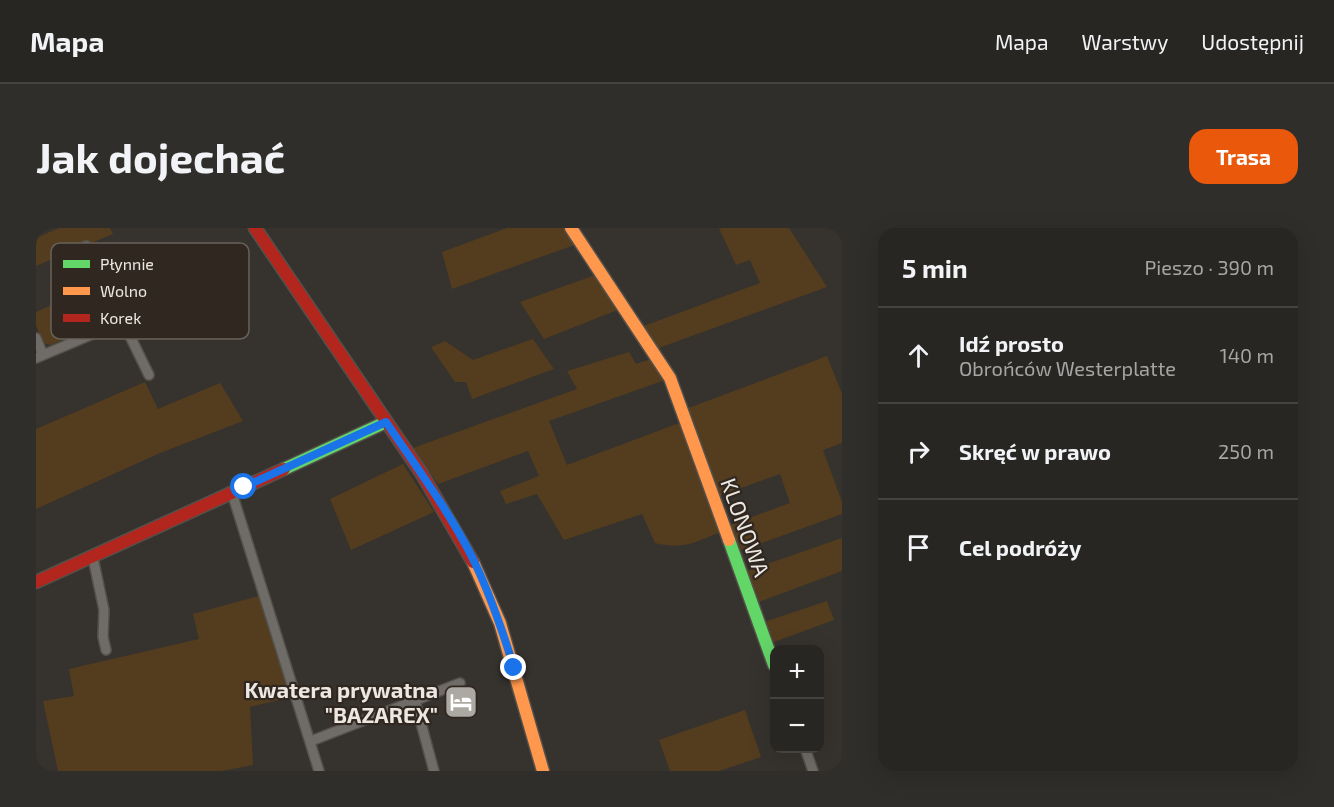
<!DOCTYPE html>
<html lang="pl">
<head>
<meta charset="utf-8">
<style>
	:root { --surface:#282622; --page:#302e2a; --text:#f1f3f6; --muted:#a5a5a5; --line:#444340; --accent:#ea580c }
	body { margin:0; font-family:"Exo 2",sans-serif; background:var(--page); color:var(--text) }
	.controls { position:absolute; right:18px; bottom:18px; display:grid; overflow:hidden; border-radius:12px; box-shadow:0 6px 24px #0002 }
	.controls button { width:54px; height:54px; display:grid; place-items:center; padding:0; border:0; border-bottom:2px solid var(--line); background:var(--surface); color:var(--text); font:30px sans-serif }
	.stop { position:absolute; width:18px; height:18px; margin:-14px; border:4px solid #1a73e8; border-radius:50%; background:#fff }
	.stop.end { background:#1a73e8; border-color:#fff; box-shadow:0 2px 6px #0008 }
	.list { margin:0; padding:0; list-style:none }
	h2 { display:flex; justify-content:space-between; align-items:center; height:78px; margin:0; padding:0 24px; font-size:26px }
	h2 small { font-size:20px; font-weight:400; color:var(--muted) }
	.list li { display:grid; grid-template-columns:39px 1fr auto; gap:18px; align-items:center; box-sizing:border-box; height:96px; padding:0 24px; border-top:2px solid var(--line) }
	.list b { display:block; font-size:22px; white-space:nowrap }
	.list p { margin:0; font-size:20px; white-space:nowrap; color:var(--muted) }
	.list em { font-size:20px; font-style:normal; color:var(--muted) }
	.icon { flex:none; width:33px; height:33px; fill:none; stroke:currentColor; stroke-width:2; stroke-linecap:round; stroke-linejoin:round }
	.map { position:relative; flex:none; width:806px; height:543px; overflow:hidden; border-radius:18px }
	header { display:flex; align-items:center; gap:36px; box-sizing:border-box; height:84px; padding:0 30px; background:var(--surface); border-bottom:2px solid var(--line) }
	header strong { font-size:28px }
	nav { display:flex; gap:33px; margin-inline-start:auto; font-size:21px }
	.intro { display:flex; align-items:center; justify-content:space-between; box-sizing:border-box; height:144px; padding:0 36px }
	h1 { margin:0; font-size:42px }
	.button { padding:15px 27px; border-radius:18px; background:var(--accent); color:#fff; font-size:21px; font-weight:700 }
	main { display:flex; gap:36px; padding:0 36px }
	aside { flex:1; background:var(--surface); border-radius:18px; box-shadow:0 6px 24px #0002 }
	.map>svg:first-child { display:block }
</style>
</head>
<body>
<header>
<strong>Mapa</strong>
<nav><a>Mapa</a><a>Warstwy</a><a>Udostępnij</a></nav>
</header>
<div class="intro"><h1>Jak dojechać</h1><a class="button">Trasa</a></div>
<main>
<div class="map">
<svg width="806" height="543" viewBox="0 0 806 543">
	<rect width="100%" height="100%" fill="#36322d"/>
	<!-- green -->
	<path fill="#543d1f" d="M23 0H74L77 6 0 38V10Z
		M471 0H529L541 16 416 61 406 24Z
		M683 0H753L791 59 620 121 605 99 724 55 714 32 700 37Z
		M562 46 584 81 508 111 484 74Z
		M60 57 78 91 14 117 7 115 0 97V84Z
		M497 111 518 141 436 171 430 154H419L395 119 409 113 437 132Z
		M593 124 600 136 618 130 632 151 513 193 531 237 646 194 687 303C659 314 649 322 619 315L606 286 528 312 501 266 470 276 464 263 503 248 492 223 402 256 377 220 541 161 531 143Z
		M791 128 806 166V215L787 222 806 274V286L701 324 691 298 754 275 744 246 680 269 647 182Z
		M109 154 122 181 184 155 207 193 124 225 0 281V201Z
		M367 236 398 284 315 322 294 271Z
		M806 310V343L720 375 708 344Z
		M223 368 255 469 214 479 217 537 186 543H22L7 473 38 468 33 441 163 411 157 386Z
		M791 373 798 392 735 415 728 394Z
		M709 482 725 529 683 543H634L623 512Z"/>
	<g fill="none" stroke-linecap="round" stroke-linejoin="round">
		<!-- street casing -->
		<g stroke="#53504b" stroke-width="12">
			<path id="street" d="M50 18 113 147
				M132 30 164 76 171 91
				M0 110 7 127
				M0 130 156 64
				M196 265 283 543
				M57 330 68 382 67 409 70 422
				M379 473 398 543
				M275 513 424 455
				M769 520 777 543"/>
		</g>
		<!-- fast casing -->
		<g stroke="#53504b" stroke-width="15">
			<path id="fast" d="M248 241 350 194
				M693 312 738 437"/>
		</g>
		<!-- slow casing -->
		<g stroke="#53504b" stroke-width="15">
			<path id="slow" d="M535 0 634 150 693 312
				M437 334 464 395 507 543"/>
		</g>
		<!-- jam casing -->
		<g stroke="#53504b" stroke-width="15">
			<path id="jam" d="M219 0 386 246 437 334
				M0 354 248 241"/>
		</g>
		<!-- street -->
		<use href="#street" stroke="#6f6c68" stroke-width="9"/>
		<!-- fast -->
		<use href="#fast" stroke="#63d668" stroke-width="12"/>
		<!-- slow -->
		<use href="#slow" stroke="#ff974d" stroke-width="12"/>
		<!-- jam -->
		<use href="#jam" stroke="#b3261e" stroke-width="12"/>
	</g>
	<g fill="none" stroke-linecap="round" stroke-linejoin="round">
		<!-- route -->
		<path stroke="#1a73e8" stroke-width="8" d="M208 259 350 194C379 237 410 279 434 325 453 362 466 401 478 440"/>
	</g>
	<!-- icons -->
	<defs>
		<g id="hotel-square" transform="scale(1.725)"><rect x="-9" y="-9" width="18" height="18" rx="4" fill="#aca8a2" stroke="#302820"/><path d="M-6-4.5h1.5V1H6V5H4.5V3h-9V5H-6ZM-4 0a1.8 1.8 0 1 1 3.6 0ZM.5 0V-2.5h3Q6-2.5 6 0Z" fill="#fff"/></g>
	</defs>
	<g fill-rule="evenodd">
		<use href="#hotel-square" x="425" y="474"/>
	</g>
	<g text-anchor="middle" dominant-baseline="central" stroke-width="4.5" stroke-linejoin="round" paint-order="stroke">
		<!-- street labels -->
		<g font-size="22" fill="#ece7e1" stroke="#302820">
			<text transform="translate(710 299) rotate(70)">KLONOWA</text>
		</g>
		<!-- poi labels -->
		<g font-size="22" font-weight="bold" fill="#ece7e1" stroke="#302820" text-anchor="end">
			<text x="402" y="461">Kwatera prywatna<tspan x="402" dy="25">"BAZAREX"</tspan></text>
		</g>
	</g>
	<!-- legend -->
	<rect x="15" y="15" width="198" height="96" rx="9" fill="#302820" stroke="#68615a" stroke-width="1.5"/>
	<rect x="27" y="32" width="27" height="8" fill="#63d668"/>
	<rect x="27" y="59" width="27" height="8" fill="#ff974d"/>
	<rect x="27" y="86" width="27" height="8" fill="#b3261e"/>
	<g font-size="16" fill="#ece7e1">
		<text x="64" y="42">Płynnie</text>
		<text x="64" y="69">Wolno</text>
		<text x="64" y="96">Korek</text>
	</g>
</svg>
<div class="controls">
<button>+</button>
<button>−</button>
</div>
<div class="stop" style="left:208px;top:259px"></div>
<div class="stop end" style="left:478px;top:440px"></div>
</div>
<aside>
<h2>5 min<small>Pieszo · 390 m</small></h2>
<ul class="list">
<li><svg class="icon" aria-label="ahead" viewBox="0 0 24 24"><path d="M12 20V5M6 11l6-6 6 6"/></svg><div><b>Idź prosto</b><p>Obrońców Westerplatte</p></div><em>140 m</em></li>
<li><svg class="icon" aria-label="right" viewBox="0 0 24 24"><path d="M7 20v-9h11M14 6l5 5-5 5"/></svg><div><b>Skręć w prawo</b></div><em>250 m</em></li>
<li><svg class="icon" aria-label="arrive" viewBox="0 0 24 24"><path d="M6 21V4h12l-3 4 3 4H6"/></svg><div><b>Cel podróży</b></div></li>
</ul>
</aside>
</main>
</body>
</html>
